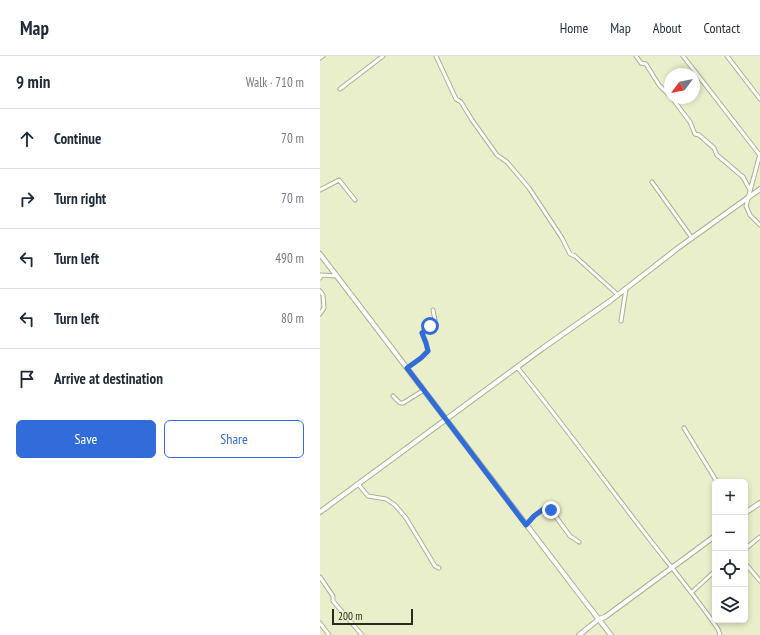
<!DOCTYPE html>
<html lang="en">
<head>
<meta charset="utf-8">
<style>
	:root { --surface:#fff; --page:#f2f2f3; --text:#1f2937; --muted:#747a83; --line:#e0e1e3; --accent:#326cda }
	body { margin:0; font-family:"PT Sans Narrow",sans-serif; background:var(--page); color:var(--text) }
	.controls { position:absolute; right:12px; bottom:12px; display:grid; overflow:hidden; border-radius:6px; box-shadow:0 2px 6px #0003 }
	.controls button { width:36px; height:36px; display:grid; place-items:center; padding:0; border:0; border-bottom:1px solid var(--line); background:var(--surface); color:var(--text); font:20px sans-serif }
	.compass { position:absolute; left:344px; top:12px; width:36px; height:36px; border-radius:50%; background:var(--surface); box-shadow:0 2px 6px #0003; rotate:238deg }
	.scale { position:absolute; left:12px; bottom:10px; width:81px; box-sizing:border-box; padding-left:4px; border:2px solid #292b1d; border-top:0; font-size:11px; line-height:14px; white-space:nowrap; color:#292b1d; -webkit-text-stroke:3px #e8efca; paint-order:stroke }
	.stop { position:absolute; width:12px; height:12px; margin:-9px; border:3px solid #326cda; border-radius:50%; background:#fff }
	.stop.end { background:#326cda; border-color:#fff; box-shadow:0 1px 4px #0008 }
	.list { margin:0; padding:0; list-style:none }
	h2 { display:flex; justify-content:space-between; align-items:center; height:52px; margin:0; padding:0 16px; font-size:17px }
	h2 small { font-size:13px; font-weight:400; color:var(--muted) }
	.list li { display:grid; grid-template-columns:26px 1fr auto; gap:12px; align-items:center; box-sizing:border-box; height:60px; padding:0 16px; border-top:1px solid var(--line) }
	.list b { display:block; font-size:15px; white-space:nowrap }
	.list em { font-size:13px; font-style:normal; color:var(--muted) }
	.actions { display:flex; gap:8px; padding:12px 16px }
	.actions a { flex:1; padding:9px 0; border:1px solid var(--accent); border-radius:6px; text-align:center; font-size:14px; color:var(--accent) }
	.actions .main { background:var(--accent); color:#fff }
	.icon { flex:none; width:22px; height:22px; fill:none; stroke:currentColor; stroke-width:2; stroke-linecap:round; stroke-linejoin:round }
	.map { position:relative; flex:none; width:440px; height:579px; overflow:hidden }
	header { display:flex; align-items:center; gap:24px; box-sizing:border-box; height:56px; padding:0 20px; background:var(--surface); border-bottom:1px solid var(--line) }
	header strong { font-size:19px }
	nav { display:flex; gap:22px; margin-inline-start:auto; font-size:14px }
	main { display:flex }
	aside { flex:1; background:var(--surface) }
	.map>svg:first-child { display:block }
</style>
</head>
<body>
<header>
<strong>Map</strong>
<nav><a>Home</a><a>Map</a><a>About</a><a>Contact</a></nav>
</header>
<main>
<aside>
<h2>9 min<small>Walk · 710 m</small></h2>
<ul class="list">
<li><svg class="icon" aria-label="ahead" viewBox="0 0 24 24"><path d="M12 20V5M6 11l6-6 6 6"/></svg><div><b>Continue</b></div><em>70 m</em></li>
<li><svg class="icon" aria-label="right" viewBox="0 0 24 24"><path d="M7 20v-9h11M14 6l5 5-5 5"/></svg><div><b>Turn right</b></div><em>70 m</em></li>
<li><svg class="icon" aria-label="left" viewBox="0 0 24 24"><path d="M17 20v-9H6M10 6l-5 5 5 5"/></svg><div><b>Turn left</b></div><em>490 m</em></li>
<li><svg class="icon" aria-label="left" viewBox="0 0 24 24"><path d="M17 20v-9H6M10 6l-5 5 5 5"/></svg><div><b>Turn left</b></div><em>80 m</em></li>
<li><svg class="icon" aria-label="arrive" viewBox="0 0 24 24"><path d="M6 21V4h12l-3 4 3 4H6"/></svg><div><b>Arrive at destination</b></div></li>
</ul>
<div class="actions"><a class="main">Save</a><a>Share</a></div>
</aside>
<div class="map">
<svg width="440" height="579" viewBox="0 0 440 579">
	<rect width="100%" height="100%" fill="#e8efca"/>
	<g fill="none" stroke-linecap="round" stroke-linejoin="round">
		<!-- minor casing -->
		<g stroke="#abb08e" stroke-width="5">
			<path id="minor" d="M116 0 136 43 141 46 152 64 177 99 187 106 209 132 242 182 250 198 255 200 298 239
				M316 0 321 7 326 8 339 29 350 40
				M363 0 439 98
				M407 0 440 43
				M0 2 3 0
				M20 33 63 0
				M352 42 370 66 375 78 379 79 394 92 397 99 423 121 430 134
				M440 98 426 150 430 159 440 169
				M332 126 372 182
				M0 134 19 124 35 144
				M0 222 1 219 17 220
				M0 235 3 239 4 252 0 258
				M301 265 306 233
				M197 311C244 369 288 430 334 489 356 517 378 544 398 573L400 579
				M87 312 101 302 108 295 106 287 102 277 115 264 113 254
				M73 340 80 347H83L104 334
				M364 372 397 426
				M38 428 48 440 66 443 75 449 86 462 115 510 119 512
				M206 469 214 460 225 452 231 454 250 480 259 486
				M425 493 440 481
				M425 507 440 525
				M0 521 13 540V545L42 579
				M372 536 395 515
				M0 567 9 579"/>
		</g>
		<!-- tertiary casing -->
		<g stroke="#abb08e" stroke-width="6">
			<path id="tertiary" d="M0 198 263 543 291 579
				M0 456 223 292 290 245 358 192 440 133
				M425 457 440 447
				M259 579 279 563 285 561 395 480"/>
		</g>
		<!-- minor -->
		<use href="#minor" stroke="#fff" stroke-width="3"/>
		<!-- tertiary -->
		<use href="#tertiary" stroke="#fff" stroke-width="4"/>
	</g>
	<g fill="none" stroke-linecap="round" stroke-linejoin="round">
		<!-- route -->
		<path stroke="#326cda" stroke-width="5" d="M110 270 102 277 106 287 108 295 101 302 87 312 206 469 214 460 225 452 231 454"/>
	</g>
</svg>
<div class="controls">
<button>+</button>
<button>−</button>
<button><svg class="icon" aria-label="locate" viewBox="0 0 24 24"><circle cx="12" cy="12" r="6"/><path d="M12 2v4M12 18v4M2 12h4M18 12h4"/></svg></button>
<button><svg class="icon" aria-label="layers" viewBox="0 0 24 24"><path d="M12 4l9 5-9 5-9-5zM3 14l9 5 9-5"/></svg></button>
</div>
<svg class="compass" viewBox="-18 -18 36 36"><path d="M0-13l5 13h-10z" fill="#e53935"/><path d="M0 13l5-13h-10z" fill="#747a83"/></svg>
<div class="scale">200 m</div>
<div class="stop" style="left:110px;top:270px"></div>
<div class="stop end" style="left:231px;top:454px"></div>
</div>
</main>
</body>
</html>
